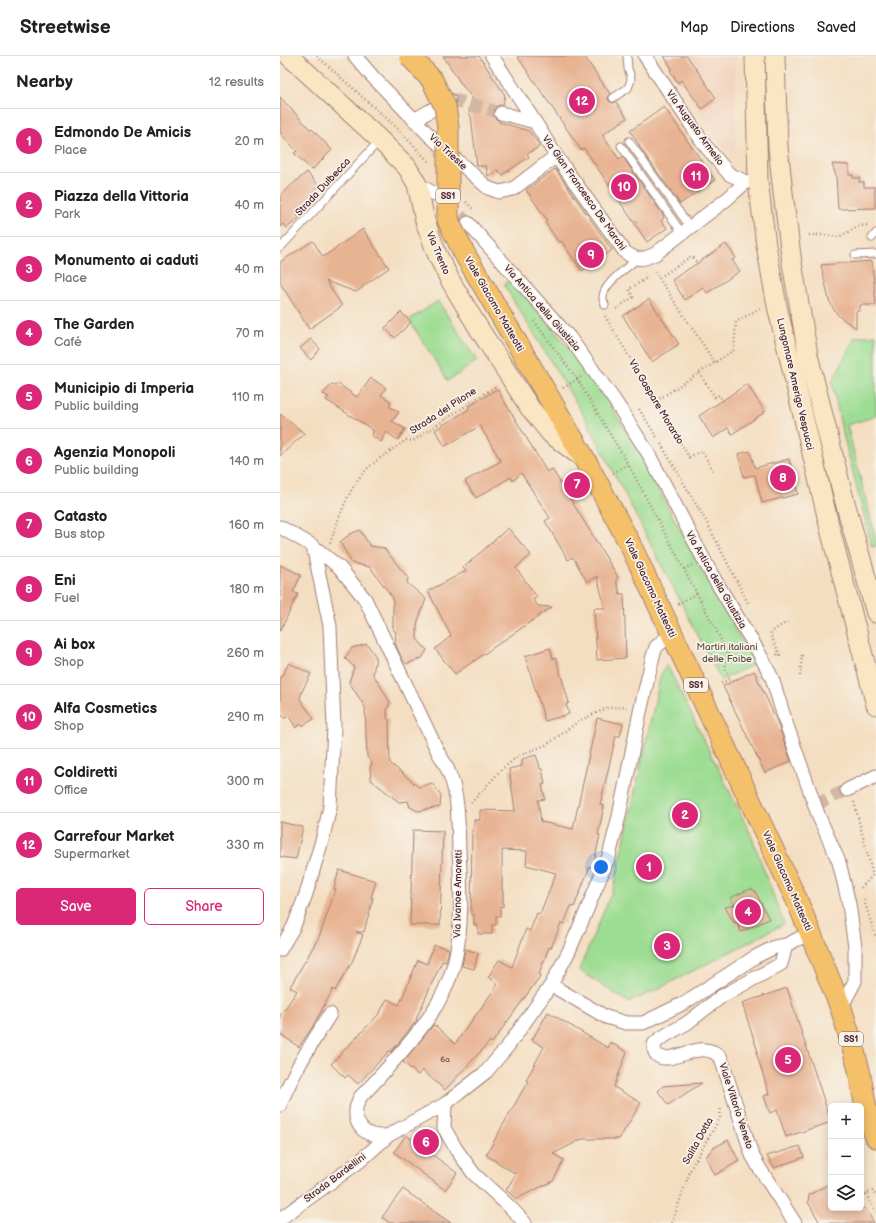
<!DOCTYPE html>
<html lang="en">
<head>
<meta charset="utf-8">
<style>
	:root { --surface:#fff; --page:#f2f2f2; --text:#202124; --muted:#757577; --line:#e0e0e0; --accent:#db2777 }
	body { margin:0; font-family:"Balsamiq Sans",sans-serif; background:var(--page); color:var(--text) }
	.controls { position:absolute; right:12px; bottom:12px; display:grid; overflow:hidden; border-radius:6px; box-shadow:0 2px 10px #0003 }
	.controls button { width:36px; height:36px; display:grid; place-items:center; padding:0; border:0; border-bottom:1px solid var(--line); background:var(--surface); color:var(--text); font:20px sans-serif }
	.you { position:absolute; left:321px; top:811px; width:14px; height:14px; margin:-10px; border:3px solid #fff; border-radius:50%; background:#1a73e8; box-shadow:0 0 0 6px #1a73e833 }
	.badge { display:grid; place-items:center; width:26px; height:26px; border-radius:50%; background:var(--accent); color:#fff; font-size:13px; font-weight:700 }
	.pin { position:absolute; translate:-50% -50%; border:2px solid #fff; box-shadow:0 1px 4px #0006 }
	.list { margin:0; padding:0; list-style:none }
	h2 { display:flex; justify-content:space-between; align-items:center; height:52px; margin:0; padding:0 16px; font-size:17px }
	h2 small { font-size:13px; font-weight:400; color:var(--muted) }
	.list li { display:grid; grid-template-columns:26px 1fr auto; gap:12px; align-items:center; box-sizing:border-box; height:64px; padding:0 16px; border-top:1px solid var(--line) }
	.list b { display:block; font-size:15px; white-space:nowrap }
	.list p { margin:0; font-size:13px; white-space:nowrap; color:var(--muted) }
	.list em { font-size:13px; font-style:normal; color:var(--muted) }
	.actions { display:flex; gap:8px; padding:12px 16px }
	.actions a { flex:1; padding:9px 0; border:1px solid var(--accent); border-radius:6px; text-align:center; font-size:14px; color:var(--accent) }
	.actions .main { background:var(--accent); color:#fff }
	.icon { flex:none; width:22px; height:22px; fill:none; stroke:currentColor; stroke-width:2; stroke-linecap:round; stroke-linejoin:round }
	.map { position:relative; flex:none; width:596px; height:1167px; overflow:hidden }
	header { display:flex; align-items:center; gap:24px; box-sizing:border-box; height:56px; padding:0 20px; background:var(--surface); border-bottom:1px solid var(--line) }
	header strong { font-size:19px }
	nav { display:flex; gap:22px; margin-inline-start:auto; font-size:14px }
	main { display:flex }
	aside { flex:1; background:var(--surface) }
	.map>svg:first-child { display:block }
</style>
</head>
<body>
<header>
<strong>Streetwise</strong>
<nav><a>Map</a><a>Directions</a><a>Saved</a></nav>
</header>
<main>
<aside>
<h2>Nearby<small>12 results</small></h2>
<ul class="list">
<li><span class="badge">1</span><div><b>Edmondo De Amicis</b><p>Place</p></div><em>20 m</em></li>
<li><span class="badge">2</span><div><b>Piazza della Vittoria</b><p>Park</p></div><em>40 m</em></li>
<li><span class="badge">3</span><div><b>Monumento ai caduti</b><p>Place</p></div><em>40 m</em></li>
<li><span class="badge">4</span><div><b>The Garden</b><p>Café</p></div><em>70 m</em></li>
<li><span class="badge">5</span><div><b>Municipio di Imperia</b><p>Public building</p></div><em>110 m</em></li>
<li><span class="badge">6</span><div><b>Agenzia Monopoli</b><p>Public building</p></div><em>140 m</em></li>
<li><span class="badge">7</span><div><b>Catasto</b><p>Bus stop</p></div><em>160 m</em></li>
<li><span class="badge">8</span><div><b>Eni</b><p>Fuel</p></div><em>180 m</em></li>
<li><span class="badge">9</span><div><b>Ai box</b><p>Shop</p></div><em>260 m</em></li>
<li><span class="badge">10</span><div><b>Alfa Cosmetics</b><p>Shop</p></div><em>290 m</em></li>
<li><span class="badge">11</span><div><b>Coldiretti</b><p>Office</p></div><em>300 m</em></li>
<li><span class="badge">12</span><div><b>Carrefour Market</b><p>Supermarket</p></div><em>330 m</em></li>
</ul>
<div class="actions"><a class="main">Save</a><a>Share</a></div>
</aside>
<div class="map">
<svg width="596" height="1167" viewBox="0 0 596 1167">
	<rect width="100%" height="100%" fill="#f7f3e8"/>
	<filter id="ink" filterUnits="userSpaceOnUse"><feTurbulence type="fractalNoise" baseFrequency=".025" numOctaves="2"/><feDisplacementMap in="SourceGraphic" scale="8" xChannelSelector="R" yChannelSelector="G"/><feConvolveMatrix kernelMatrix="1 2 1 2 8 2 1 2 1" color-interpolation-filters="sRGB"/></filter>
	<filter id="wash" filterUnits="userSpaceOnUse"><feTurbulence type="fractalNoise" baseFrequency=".012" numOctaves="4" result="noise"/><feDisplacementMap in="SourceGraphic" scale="16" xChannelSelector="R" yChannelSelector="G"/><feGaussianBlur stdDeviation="0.9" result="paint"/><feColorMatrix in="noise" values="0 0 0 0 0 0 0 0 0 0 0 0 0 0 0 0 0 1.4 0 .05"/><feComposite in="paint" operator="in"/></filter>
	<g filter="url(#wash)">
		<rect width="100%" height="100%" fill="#f4dec1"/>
		<!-- built -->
		<path fill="#f3d4bf" d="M383 0H455L456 88 455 91 452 94 446 95 444 93Z"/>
		<!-- green -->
		<path fill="#9ddd93" stroke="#747e5f" d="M230 223 301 306 328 345 364 406 419 510 445 554 474 608 441 624 306 363 224 229Z
			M158 245 197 305 168 325 129 264Z
			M596 279V360L567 369 596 484V490L592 491 561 370 552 326 575 281Z
			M387 609 471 779 504 868 372 936 348 946 299 914 334 831 381 618Z"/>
		<g id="blocks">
			<!-- building -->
			<path fill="#e8b392" d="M163 0H199L225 39 223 49H219L215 52 213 55V59L215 62 219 65V66L249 75 260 90 247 98 249 101 222 119 218 114 208 120 206 110H197L191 60 189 58 193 43 182 29Z
				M237 0H304L330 38 328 42 329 45 333 47 336 46 347 62 322 79 339 103 343 101 383 159V160L384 162 381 164 387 172 367 186 304 92 301 94Z
				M384 0H407L436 42 422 53 401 24 398 27 390 14 392 13Z
				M0 41 31 74 32 73 52 94 32 114 14 97 17 95 0 77Z
				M384 51 435 124 400 148 359 90H360L350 75Z
				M552 108 569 109V119H573V122H580L579 126H584V131H595V152L558 153 556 120Z
				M275 113 332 194 302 215 281 185 279 187 265 166 267 164 246 134Z
				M27 116 39 130 33 135 37 139 15 158 19 162 7 172 3 168 0 171V139Z
				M83 173 109 212 83 230 82 232 76 236 46 225 62 250 29 273 0 227V206L33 185 43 201Z
				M446 188 456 202 452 204 460 215 427 237 423 231 405 244 392 224Z
				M592 205 596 249H580V255H576V272L564 264 558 259 553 252 549 244 541 209Z
				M369 243 399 288 372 306 343 260Z
				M121 256 131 266 115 282 105 272Z
				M31 283 40 293 31 304 20 292Z
				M91 322 106 332 101 339 111 346 109 350 119 356 112 365 125 373 118 384 106 376 101 386 92 380 93 374 46 344 49 341 43 338 52 328 56 330 57 327 77 341Z
				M467 328 485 356 452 378 448 372 433 382 419 360Z
				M217 333 267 416 272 413 338 521 336 524 340 538H344L346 602 317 604 314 552H325L317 520 307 526 293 501 288 504 265 465 270 462 241 417 233 425 231 421 196 442 185 425 221 405 200 370 165 390 155 374 189 353 188 351Z
				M0 358 25 378 16 385 0 400Z
				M470 395 475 412 509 403 518 438 482 447 475 419 464 421 458 398Z
				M228 472 251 499 236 512 257 541 253 543 258 550 272 551 175 618 155 593 171 580 148 535 186 515 183 512Z
				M80 474 90 490 104 492 128 522 127 527 146 543 137 568V583L147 594 142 602 126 608 122 603 115 587 116 576 113 574V542L90 511 72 507 60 486 70 478Z
				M0 509 21 519 13 536 18 538 0 575Z
				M87 588 96 601 93 618 110 646 107 654V662L109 664 110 707 139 731 152 727 161 739 160 751 138 755 130 751 128 745 119 746 91 724 90 712 92 707 87 701 85 651 69 626 74 611 65 602 72 592Z
				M270 592 273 603 276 602 289 647 286 648 289 658 265 665 245 600Z
				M9 607 31 618 22 635 20 643 34 663 22 670 20 668 16 672 9 660 4 662 0 656V623Z
				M474 615 496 663 511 705 485 717 443 630Z
				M317 662 343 668 340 680H336L320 749 324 750 318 779H320L313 811 310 810 294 851 291 850 284 868 281 867 271 892 269 891 259 918 261 919 212 987 210 985 165 1034 142 1014 138 1019 123 1006 153 969 156 970 175 988 218 928 208 921 219 904 232 911 246 873 250 875 257 857 260 858 276 817 246 809 247 795 222 794V834L223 835V851L220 850V860H216V869H212V878H198V869H194V858H191L192 774H194V764H200V754L235 755 229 713 242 710V703L256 699 259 708 260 713H262L265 728 262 729 265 743 258 744 261 766 293 773Z
				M0 766 23 771 16 803 0 801Z
				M133 774 163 775 160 869H130Z
				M59 814 96 825 91 842H93L84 876H76L83 879 72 906 55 935 53 933 33 970 19 991 0 978V960L17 935 10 931 39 881 56 833H54Z
				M471 833 475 835 489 863 461 876 457 866 454 867 445 851 455 849 450 842 468 834Z
				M154 889 169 893 166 906 162 905 136 963 137 964 111 996 109 995 78 1028 68 1019 65 1022 51 1008 99 958 107 943 119 949 138 904 147 908Z
				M185 893 198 897 194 913 182 910Z
				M507 932 551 1066 506 1081 497 1054 490 1057 484 1040 489 1038 476 996H478L462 947Z
				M268 956 328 992 330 986 347 996 334 1031 361 1047 339 1083H302L273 1098 284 1104 273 1125 236 1143 226 1134 236 1118 206 1099 248 1025 246 1024 264 991 252 984Z
				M422 1027 388 1049 378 1035 383 1030Z
				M126 1079 177 1117 165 1134 114 1096Z
				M448 1084 459 1105 435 1119 426 1101 433 1092Z
				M520 1090 524 1101 494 1112 487 1100Z
				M551 1127V1152H585L594 1167H540L528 1146 529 1139Z
				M123 1133 162 1161 171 1167H110L102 1161Z"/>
		</g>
	</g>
	<g filter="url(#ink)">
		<use href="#blocks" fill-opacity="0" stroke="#9f7e76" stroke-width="1"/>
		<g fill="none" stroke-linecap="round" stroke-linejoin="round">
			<!-- street-tunnel -->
			<path stroke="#d2b8a3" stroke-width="13" stroke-dasharray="13 6" stroke-linecap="butt" d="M171 43 221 57
				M166 147 188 167
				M535 749 567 734"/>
			<!-- lane casing -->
			<g stroke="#9f7e76" stroke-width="9">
				<path id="lane" d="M333 42 348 32 351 24 350 18 348 13 347 0
					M349 85 410 171
					M341 90 402 177
					M592 182 596 177
					M0 192 99 85
					M575 199 596 198
					M325 249C325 247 323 245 323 243 321 229 348 211 357 203"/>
			</g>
			<!-- street casing -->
			<g stroke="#9f7e76" stroke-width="15">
				<path id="street" d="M75 0 93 21 150 80 208 132 219 136 233 133 276 100
					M212 0 255 66 276 100 345 196C357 205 362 204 375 198L447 143 466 126
					M365 0 424 88 449 118 466 126 472 125
					M221 57 255 66
					M134 64 169 44
					M137 128 155 138
					M188 167 290 282 335 345 368 397 432 519 478 595 492 622 506 667 539 761 559 806 569 848 575 891V925L561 952
					M0 471 33 490 60 512 85 543 159 698C164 705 168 713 171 722 179 744 178 770 179 794 181 831 183 872 174 908 164 948 136 980 110 1009 100 1020 91 1031 81 1040 67 1063 83 1085 109 1079L165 1048 206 1016 228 990 271 929 289 895 306 856 329 800 339 760 360 656 373 600 376 591 392 577
					M567 734 596 720
					M506 889 501 908 442 940 407 967 381 982 374 988C374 993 374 997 378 1000 393 1010 422 980 441 1002L472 1099 480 1113 515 1167
					M0 894 14 870 26 838 43 781 50 751 54 671 50 570 33 490
					M271 929 326 961 346 967H363L404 947 475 901 495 891 506 889 530 877
					M165 1048 164 1072 176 1093 194 1118 231 1152 245 1167
					M0 1049C13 1016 32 987 50 958
					M0 1163 80 1105 109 1079"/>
			</g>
			<!-- secondary casing -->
			<g stroke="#9f7e76" stroke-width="21">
				<path id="secondary" d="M9 0 100 84 127 111 137 128 145 165 157 198 170 224 196 268 250 352 271 378 303 402
					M475 0 478 125 486 189 497 250 551 477 596 649
					M495 0 498 91 503 137 512 207 528 299 563 439 596 557"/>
			</g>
			<!-- primary casing -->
			<g stroke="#9f7e76" stroke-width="23">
				<path id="primary" d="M230 275 304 402 350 488 518 847 561 952 571 985 579 1014 587 1058 596 1081"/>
			</g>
			<!-- path -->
			<path stroke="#9f7e76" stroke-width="2.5" stroke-dasharray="1 3" stroke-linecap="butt" d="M37 0 116 71 150 107
				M329 127 331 126
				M186 146 194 154
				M356 166 357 165
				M525 179H545L559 181 579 170 589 169
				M375 216 379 222 410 201H413L417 207
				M379 222 435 307
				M336 253 353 241 349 233 367 222 365 217
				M325 260 409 401 422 395 433 415
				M254 265 297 323 348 408
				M419 317 435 341 439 339 443 345
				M283 332 301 321
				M376 345 454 294 456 266 480 252
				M359 353 378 383
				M381 388 427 467 469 549
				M333 417 348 408 404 513
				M50 487C60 460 68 431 89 411 99 402 111 395 122 387L126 384 133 385 216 330
				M412 509 404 513 448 597 445 613 450 623 440 628
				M398 548 417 537
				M497 598 498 600 500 599 491 580V576L507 566
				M520 620 522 599
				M574 746 593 819 580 833
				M191 747 221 714 238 700 268 688 299 665 327 652 340 651 347 652
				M584 844 596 882
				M586 1138 596 1156
				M581 1140 593 1135 596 1140
				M392 1167 411 1112 440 1062 441 1051"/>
			<!-- lane -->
			<use href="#lane" stroke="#fff" stroke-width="7"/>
			<!-- street -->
			<use href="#street" stroke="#fff" stroke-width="13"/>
			<!-- secondary -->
			<use href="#secondary" stroke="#fbe6c3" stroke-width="19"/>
			<!-- primary -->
			<use href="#primary" stroke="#f4c16a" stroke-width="21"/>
			<!-- primary-bridge casing -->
			<g stroke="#9f7e76" stroke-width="23" stroke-linecap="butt">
				<path id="primary-bridge" d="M130 0 152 24 165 50 168 71V164L184 197 230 275"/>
			</g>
			<!-- primary-bridge -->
			<use href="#primary-bridge" stroke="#f4c16a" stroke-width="21"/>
		</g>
	</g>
	<g text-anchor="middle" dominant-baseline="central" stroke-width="3.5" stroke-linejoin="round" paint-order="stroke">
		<!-- number labels -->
		<g font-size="8" fill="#724445">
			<text x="165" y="1003">6a</text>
		</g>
		<!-- shield labels -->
		<g fill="#f7f3e8" stroke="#7e5f64" stroke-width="1">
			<rect x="156" y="133" width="24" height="14" rx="3"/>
			<rect x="404" y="622" width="24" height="14" rx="3"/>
			<rect x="559" y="976" width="24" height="14" rx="3"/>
		</g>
		<g font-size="9" font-weight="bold" fill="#4a1f2b">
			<text x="168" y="140">SS1</text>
			<text x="416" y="629">SS1</text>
			<text x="571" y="983">SS1</text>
		</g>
		<!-- street labels -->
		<g font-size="10" fill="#4a1f2b" stroke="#f7f3e8">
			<text transform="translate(415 72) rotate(54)">Via Augusto Armelio</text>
			<text transform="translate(168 96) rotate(43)">Via Trieste</text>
			<text transform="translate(43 131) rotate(-47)">Strada Dulbecca</text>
			<text transform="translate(304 137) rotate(55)">Via Gian Francesco De Marchi</text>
			<text transform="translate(158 197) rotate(67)">Via Trento</text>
			<text transform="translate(214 248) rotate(60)">Viale Giacomo Matteotti</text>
			<text transform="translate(262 252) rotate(49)">Via Antica della Giustizia</text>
			<text transform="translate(515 328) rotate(77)">Lungomare Amerigo Vespucci</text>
			<text transform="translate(376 346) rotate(59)">Via Gaspare Morardo</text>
			<text transform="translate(163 355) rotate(-33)">Strada del Pilone</text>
			<text transform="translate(436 524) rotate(60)">Via Antica della Giustizia</text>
			<text transform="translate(370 532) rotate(65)">Viale Giacomo Matteotti</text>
			<text transform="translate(507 825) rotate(66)">Viale Giacomo Matteotti</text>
			<text transform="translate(178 838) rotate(-89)">Via Ivanoe Amoretti</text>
			<text transform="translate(456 1050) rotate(72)">Viale Vittorio Veneto</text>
			<text transform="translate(418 1085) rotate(-61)">Salita Dotta</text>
			<text transform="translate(55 1122) rotate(-37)">Strada Bardellini</text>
		</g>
		<!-- park labels -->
		<g font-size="10" fill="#5f4e45" stroke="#f7f3e8">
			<text x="447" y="591">Martiri italiani<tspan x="447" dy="12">delle Foibe</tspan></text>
		</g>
	</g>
</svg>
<div class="controls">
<button>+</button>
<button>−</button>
<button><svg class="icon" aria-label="layers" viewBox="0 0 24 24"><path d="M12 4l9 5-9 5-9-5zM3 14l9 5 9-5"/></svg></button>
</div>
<div class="you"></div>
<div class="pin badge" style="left:369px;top:811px">1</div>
<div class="pin badge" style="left:405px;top:759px">2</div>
<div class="pin badge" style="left:387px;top:890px">3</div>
<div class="pin badge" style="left:468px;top:856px">4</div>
<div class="pin badge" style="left:508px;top:1004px">5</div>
<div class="pin badge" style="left:146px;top:1086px">6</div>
<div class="pin badge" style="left:297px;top:429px">7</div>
<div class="pin badge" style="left:503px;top:422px">8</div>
<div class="pin badge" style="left:311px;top:199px">9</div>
<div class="pin badge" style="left:344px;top:131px">10</div>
<div class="pin badge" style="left:416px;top:120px">11</div>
<div class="pin badge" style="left:302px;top:45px">12</div>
</div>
</main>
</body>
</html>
